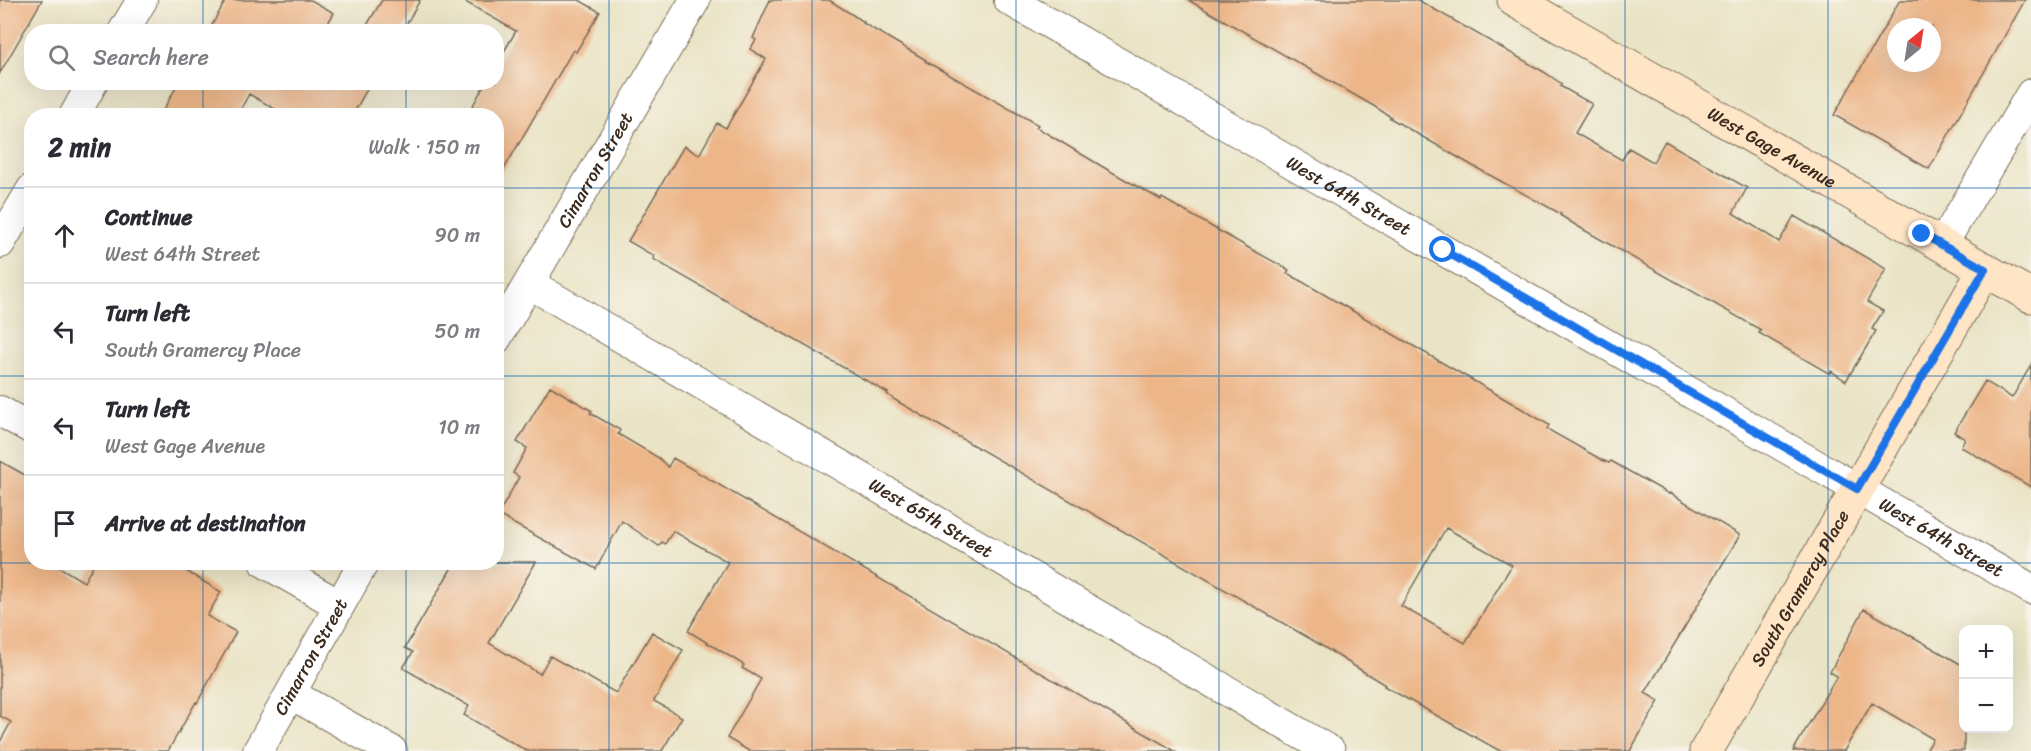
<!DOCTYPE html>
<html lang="en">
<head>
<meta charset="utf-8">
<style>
	:root { --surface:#fff; --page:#f2f2f3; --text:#2b2b33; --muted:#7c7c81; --line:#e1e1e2 }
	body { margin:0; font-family:Sriracha,sans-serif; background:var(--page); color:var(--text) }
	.controls { position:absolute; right:18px; bottom:18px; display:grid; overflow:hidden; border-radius:12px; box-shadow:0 6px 24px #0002 }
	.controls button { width:54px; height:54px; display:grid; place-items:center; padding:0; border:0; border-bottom:2px solid var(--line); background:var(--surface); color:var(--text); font:30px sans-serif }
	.compass { position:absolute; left:1887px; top:18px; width:54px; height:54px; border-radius:50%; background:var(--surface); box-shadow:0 6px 24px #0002; rotate:30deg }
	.stop { position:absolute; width:18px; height:18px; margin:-14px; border:4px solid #1a73e8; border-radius:50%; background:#fff }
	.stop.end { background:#1a73e8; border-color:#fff; box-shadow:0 2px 6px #0008 }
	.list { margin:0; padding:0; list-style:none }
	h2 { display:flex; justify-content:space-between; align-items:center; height:78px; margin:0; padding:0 24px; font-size:26px }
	h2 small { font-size:20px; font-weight:400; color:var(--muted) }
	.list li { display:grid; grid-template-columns:39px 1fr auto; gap:18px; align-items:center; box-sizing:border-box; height:96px; padding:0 24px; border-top:2px solid var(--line) }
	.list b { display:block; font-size:22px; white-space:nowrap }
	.list p { margin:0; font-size:20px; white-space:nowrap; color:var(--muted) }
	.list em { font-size:20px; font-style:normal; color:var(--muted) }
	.icon { flex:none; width:33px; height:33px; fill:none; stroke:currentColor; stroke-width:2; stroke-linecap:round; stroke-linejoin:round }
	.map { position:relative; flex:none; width:2031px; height:751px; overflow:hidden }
	.search { position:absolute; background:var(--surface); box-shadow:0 6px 24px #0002; left:24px; top:24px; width:480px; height:66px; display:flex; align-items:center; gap:15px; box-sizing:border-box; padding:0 21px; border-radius:24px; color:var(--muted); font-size:22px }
	.panel { position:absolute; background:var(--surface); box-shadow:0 6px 24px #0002; left:24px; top:108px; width:480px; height:462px; border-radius:24px }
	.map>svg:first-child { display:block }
</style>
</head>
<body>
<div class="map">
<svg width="2031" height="751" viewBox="0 0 2031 751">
	<rect width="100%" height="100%" fill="#f7f3e8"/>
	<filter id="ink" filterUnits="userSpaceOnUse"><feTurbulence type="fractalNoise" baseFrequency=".0167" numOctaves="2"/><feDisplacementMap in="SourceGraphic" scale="12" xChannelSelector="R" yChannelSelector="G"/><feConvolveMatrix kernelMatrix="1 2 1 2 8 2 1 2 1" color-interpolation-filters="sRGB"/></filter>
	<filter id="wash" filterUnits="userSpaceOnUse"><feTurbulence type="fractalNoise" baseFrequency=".008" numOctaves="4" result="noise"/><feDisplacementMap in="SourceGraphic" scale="24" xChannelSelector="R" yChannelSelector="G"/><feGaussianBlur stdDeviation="1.35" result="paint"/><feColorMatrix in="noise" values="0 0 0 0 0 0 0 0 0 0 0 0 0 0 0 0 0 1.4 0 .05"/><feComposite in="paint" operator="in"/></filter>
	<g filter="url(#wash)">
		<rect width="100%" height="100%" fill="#eae4c6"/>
		<g id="blocks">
			<!-- building -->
			<path fill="#edb689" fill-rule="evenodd" d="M0 0H42L0 73Z
				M226 0H311L334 13 323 32H208Z
				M382 0H420L402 32H378L367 25Z
				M462 0H579L600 12 576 52 573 50 496 183V116H467L486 82H496V65L516 31Z
				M770 0H829L864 22 863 23 926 60 925 61 1038 125 1036 127 1103 167 1161 200 1162 198 1249 248 1289 270 1287 273 1524 410 1549 425 1547 429 1602 460 1609 463 1611 461 1669 494 1670 493 1740 535 1645 693 1659 701 1630 751H1500L1384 686 1385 685 1314 641 895 400 887 394 888 393 653 259 654 256 628 241 684 146 699 155 717 123 726 128 766 59 750 49 756 40 753 38ZM1446 528 1512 565 1465 643 1401 606Z
				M1188 0H1418L1544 72 1562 84 1560 86 1592 104 1575 133 1622 160 1629 148 1653 162 1665 141 1747 188 1733 213 1779 242 1794 216 1886 269 1867 302 1883 311 1872 329 1876 331 1846 381 1831 371 1830 374 1759 333 1761 330 1577 226 1560 215 1561 214 1473 166 1390 118 1391 117 1372 105Z
				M1900 0H2025L1929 169 1834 115ZM1896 27H1932V63H1896Z
				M179 82H371L352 116H287L249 94 237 116H160Z
				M2031 365V487L1961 447 1965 439 1954 432 1985 381 2012 398Z
				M550 386 592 411 590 413 620 430 618 434 659 458 668 467 673 458 1175 751H749L727 738 761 679 742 668 744 665 688 631 728 562 673 531 665 544 662 542 659 546 622 521 596 569 498 515 519 477 513 473 527 448 517 442Z
				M0 461 32 479V562H51L84 582 95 562H171L221 592 207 616 236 632 197 703 196 702 168 751H0V742L11 722 0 716Z
				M455 562H536L489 643 540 674 550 656 616 693 652 632 683 650 654 701 682 717 662 751H527L464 715 469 706 403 668 413 652 405 648Z
				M1864 609 1964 666V751H1926L1933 739 1872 703 1844 751H1793L1837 676 1830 672Z"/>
		</g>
	</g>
	<g filter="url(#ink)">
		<use href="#blocks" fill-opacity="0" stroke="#786b59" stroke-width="1.5"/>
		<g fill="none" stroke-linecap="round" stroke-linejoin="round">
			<!-- street casing -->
			<g stroke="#786b59" stroke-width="32">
				<g id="street">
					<path id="s1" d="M1009 0 2031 589"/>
					<path d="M123 32 142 0"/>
					<path d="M74 116 93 82"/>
					<path d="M0 243 32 189"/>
					<path d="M1942 245 2031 94"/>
					<path id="s2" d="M530 284 1330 751"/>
					<path id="s3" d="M496 339 695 0"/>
					<path d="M0 411 32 429"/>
					<path d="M264 562 339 605"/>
					<path d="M291 694 392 751"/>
					<path id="s4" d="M258 751 364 562"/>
				</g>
			</g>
			<!-- secondary casing -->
			<g stroke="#786b59" stroke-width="35">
				<g id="secondary">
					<path id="s5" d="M1514 0 2031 296"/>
					<path id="s6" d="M1706 751 1985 269"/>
				</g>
			</g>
			<!-- street -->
			<use href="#street" stroke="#fff" stroke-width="30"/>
			<!-- secondary -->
			<use href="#secondary" stroke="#fde5c5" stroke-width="33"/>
		</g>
	</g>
	<g fill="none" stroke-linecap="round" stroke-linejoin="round" filter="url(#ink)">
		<!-- route -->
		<path stroke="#1a73e8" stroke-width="8" d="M1443 250 1857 489 1985 269 1922 234"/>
	</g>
	<!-- grid -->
	<path fill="none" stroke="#1f6fb2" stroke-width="1.5" stroke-opacity="0.55" d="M203 0V32M406 0V32M609 0V751M812 0V751M1016 0V751M1219 0V751M1422 0V751M1625 0V751M1828 0V751M203 82V116M406 82V116M0 188H32M496 188H2031M0 376H32M496 376H2031M203 562V751M406 562V751M0 563H2031"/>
	<g text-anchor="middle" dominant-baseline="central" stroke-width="5" stroke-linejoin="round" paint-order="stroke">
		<!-- street labels -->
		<g font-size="18" fill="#3b2a1e" stroke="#f7f3e8">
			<text stroke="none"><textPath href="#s5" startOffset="297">West Gage Avenue</textPath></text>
			<text stroke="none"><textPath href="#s3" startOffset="196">Cimarron Street</textPath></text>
			<text stroke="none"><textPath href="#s1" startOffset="392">West 64th Street</textPath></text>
			<text stroke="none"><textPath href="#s2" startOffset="464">West 65th Street</textPath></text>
			<text stroke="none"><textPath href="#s1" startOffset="1076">West 64th Street</textPath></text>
			<text stroke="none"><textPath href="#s6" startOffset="188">South Gramercy Place</textPath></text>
			<text stroke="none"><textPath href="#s4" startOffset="108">Cimarron Street</textPath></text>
		</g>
	</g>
</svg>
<div class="controls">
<button>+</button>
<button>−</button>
</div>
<svg class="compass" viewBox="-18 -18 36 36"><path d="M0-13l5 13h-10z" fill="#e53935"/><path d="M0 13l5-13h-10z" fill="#7c7c81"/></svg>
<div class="stop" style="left:1443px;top:250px"></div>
<div class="stop end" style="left:1922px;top:234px"></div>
<div class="search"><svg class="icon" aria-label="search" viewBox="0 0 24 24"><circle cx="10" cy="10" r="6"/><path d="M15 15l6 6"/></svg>Search here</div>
<section class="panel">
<h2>2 min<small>Walk · 150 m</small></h2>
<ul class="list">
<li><svg class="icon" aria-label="ahead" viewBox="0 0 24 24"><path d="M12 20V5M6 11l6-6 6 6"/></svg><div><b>Continue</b><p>West 64th Street</p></div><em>90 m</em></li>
<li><svg class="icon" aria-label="left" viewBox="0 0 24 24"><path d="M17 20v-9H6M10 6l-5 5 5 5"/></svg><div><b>Turn left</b><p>South Gramercy Place</p></div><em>50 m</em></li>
<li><svg class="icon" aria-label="left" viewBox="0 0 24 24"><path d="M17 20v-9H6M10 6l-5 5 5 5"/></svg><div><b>Turn left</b><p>West Gage Avenue</p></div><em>10 m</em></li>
<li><svg class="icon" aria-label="arrive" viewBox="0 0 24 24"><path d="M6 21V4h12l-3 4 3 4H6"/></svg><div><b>Arrive at destination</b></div></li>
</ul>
</section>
</div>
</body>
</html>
